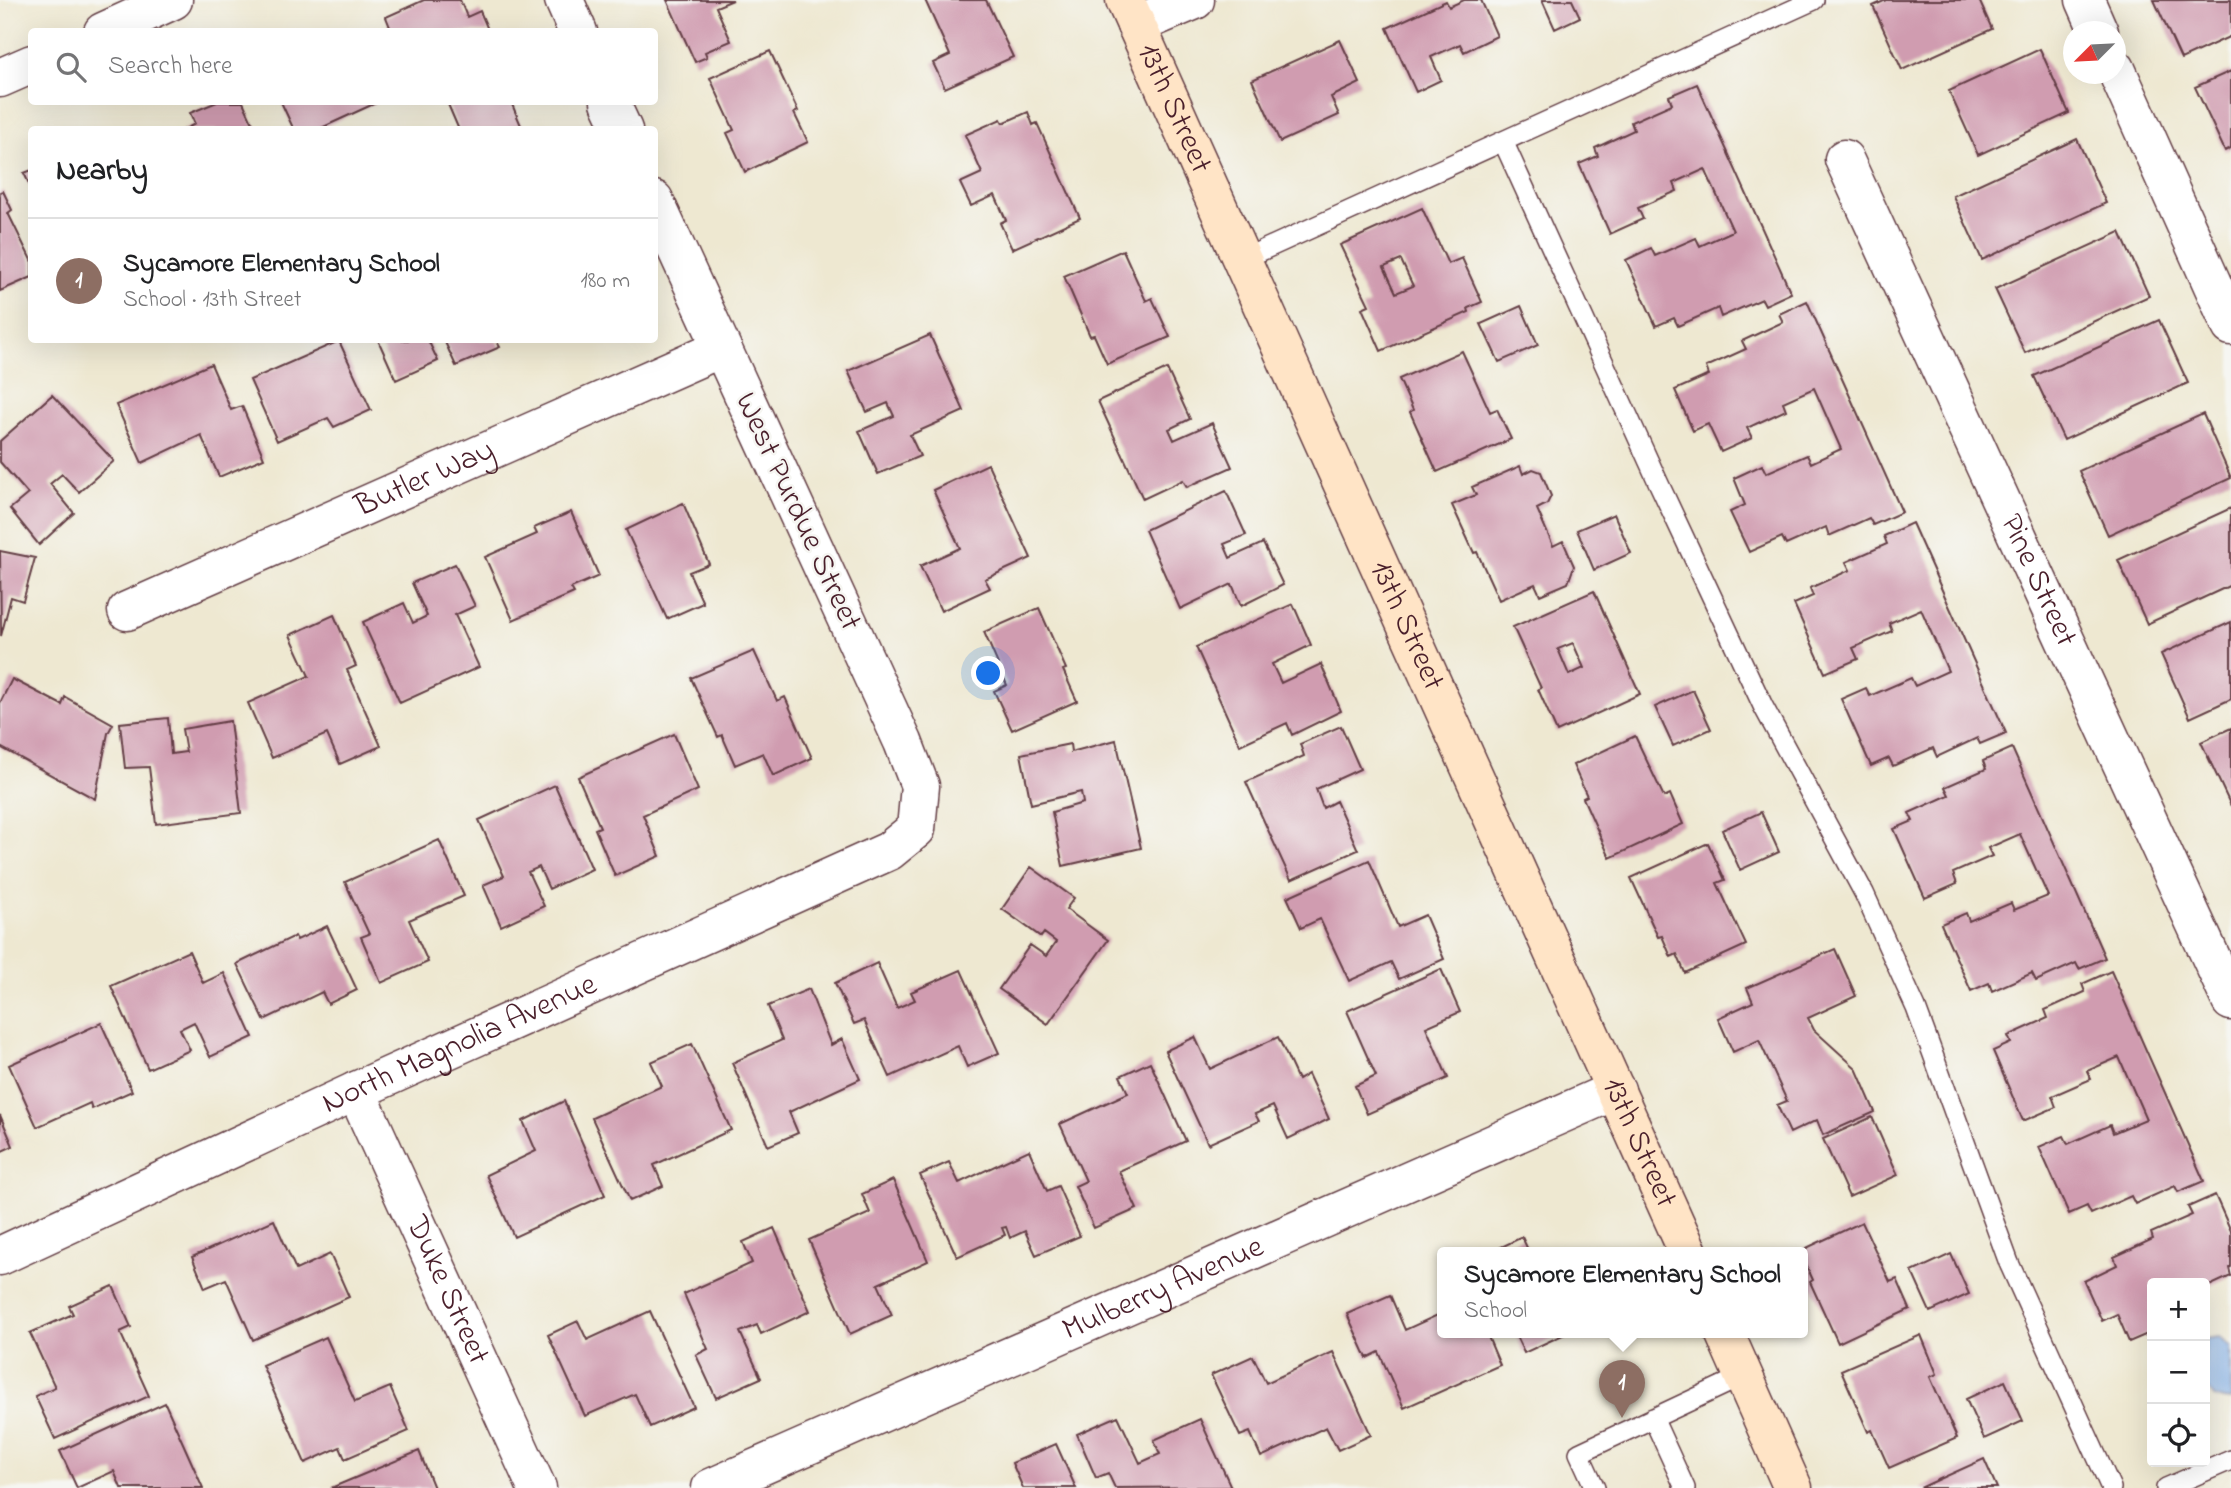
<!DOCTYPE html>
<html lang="en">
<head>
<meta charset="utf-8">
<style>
	:root { --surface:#fff; --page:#f2f2f2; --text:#202124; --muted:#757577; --line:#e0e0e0; --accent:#d1495b }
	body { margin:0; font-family:"Indie Flower",sans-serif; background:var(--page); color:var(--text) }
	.controls { position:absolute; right:21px; bottom:21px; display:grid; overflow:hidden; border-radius:7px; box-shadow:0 7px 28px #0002 }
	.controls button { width:63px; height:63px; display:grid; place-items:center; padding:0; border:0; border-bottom:2px solid var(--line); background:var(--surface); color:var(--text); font:35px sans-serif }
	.compass { position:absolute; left:2063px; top:21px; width:63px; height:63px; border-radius:50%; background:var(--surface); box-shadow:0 7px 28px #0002; rotate:246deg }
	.you { position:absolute; left:989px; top:674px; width:24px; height:24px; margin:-18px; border:5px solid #fff; border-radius:50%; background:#1a73e8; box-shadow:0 0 0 10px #1a73e833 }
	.badge { display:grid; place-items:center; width:46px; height:46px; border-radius:50%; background:var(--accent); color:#fff; font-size:23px; font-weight:700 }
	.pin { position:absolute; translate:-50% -58px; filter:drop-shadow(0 2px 4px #0008) }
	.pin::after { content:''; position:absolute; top:37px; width:24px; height:21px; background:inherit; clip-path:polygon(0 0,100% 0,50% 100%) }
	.popup { position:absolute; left:1437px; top:1247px; width:371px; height:91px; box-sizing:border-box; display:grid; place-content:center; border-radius:7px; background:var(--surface); filter:drop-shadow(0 2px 5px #0005); font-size:23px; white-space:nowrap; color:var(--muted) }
	.popup b { font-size:26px; color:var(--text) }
	.popup::after { content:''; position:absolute; left:50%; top:100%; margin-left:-14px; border:14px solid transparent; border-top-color:var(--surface) }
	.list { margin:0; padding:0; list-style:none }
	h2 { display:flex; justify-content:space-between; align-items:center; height:91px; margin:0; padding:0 28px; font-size:30px }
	h2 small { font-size:23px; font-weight:400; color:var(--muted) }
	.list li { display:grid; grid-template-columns:46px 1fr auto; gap:21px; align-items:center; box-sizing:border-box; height:126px; padding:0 28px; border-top:2px solid var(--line) }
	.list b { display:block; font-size:26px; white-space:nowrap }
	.list p { margin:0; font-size:23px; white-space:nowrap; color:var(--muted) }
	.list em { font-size:23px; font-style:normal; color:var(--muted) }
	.icon { flex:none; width:38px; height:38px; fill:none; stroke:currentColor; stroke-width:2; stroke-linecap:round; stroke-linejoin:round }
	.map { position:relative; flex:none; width:2231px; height:1488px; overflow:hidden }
	.search { position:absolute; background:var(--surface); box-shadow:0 7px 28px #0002; left:28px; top:28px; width:630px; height:77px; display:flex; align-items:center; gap:18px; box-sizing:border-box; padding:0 24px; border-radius:7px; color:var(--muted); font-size:26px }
	.panel { position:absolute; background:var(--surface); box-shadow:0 7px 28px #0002; left:28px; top:126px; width:630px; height:217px; border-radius:7px }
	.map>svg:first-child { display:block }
</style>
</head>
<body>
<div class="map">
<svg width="2231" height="1488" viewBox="0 0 2231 1488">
	<rect width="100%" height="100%" fill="#f6f6f2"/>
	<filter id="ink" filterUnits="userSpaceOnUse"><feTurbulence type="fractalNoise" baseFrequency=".0143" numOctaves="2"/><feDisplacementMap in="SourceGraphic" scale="14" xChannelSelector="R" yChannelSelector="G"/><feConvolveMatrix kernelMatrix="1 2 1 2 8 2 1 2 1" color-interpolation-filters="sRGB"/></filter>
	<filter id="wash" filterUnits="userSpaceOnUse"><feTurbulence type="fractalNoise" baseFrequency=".00686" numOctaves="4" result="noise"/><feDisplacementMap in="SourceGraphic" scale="28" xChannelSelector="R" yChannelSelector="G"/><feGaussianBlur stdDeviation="1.57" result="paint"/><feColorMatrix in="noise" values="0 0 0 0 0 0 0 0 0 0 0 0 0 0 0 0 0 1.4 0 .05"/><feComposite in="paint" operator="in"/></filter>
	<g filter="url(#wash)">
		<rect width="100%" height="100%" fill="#eee8d1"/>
		<!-- water -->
		<path fill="#7babe6" stroke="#626588" stroke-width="2" d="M2220 1337 2231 1346V1400L2215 1398 2205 1385V1339Z"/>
		<g id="blocks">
			<!-- building -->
			<path fill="#d09cb0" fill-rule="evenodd" d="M424 0H460L467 17 480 11 489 32H392L386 17Z
				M667 0H733L716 7 731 41 705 52 707 57 695 62Z
				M925 0H986L1013 57 945 88 933 63 950 55Z
				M1464 0H1481L1497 36 1464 52 1460 44 1431 57 1441 80 1416 92 1387 28 1446 1 1449 7Z
				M1542 0H1572L1580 17 1555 29Z
				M1886 0H1979L1992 29 1902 70 1873 6Z
				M2154 0H2231V36L2181 59Z
				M1340 40 1360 83 1331 97 1339 115 1280 142 1252 80Z
				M2040 49 2069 113 1978 155 1949 91Z
				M770 51 798 111 794 113 808 142 745 172 727 133 734 130 710 78Z
				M2231 71V148L2225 151 2195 87Z
				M1697 84 1791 293 1765 305 1762 299 1721 317 1718 308 1678 326 1674 318 1656 326 1626 260 1651 248 1655 256 1696 238 1700 246 1733 231 1705 169 1674 183 1677 191 1638 208 1643 219 1610 234 1579 164 1598 156 1595 148 1634 130 1631 122 1672 104 1669 96Z
				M217 102H243L256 130H183L195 124 190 113Z
				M281 102H378L317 130H294Z
				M447 102H511L523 130H459Z
				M1028 112 1033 125 1037 123 1080 218 1012 249 1000 223 1006 220 995 195 971 206 960 183 982 173 965 135 1001 119 1003 123Z
				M2077 139 2106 203 1982 260 1953 196Z
				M32 170V190L24 173Z
				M3 191 12 210 8 213 32 262V277L0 291V192Z
				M1422 208 1448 264 1462 258 1482 302 1468 308 1469 312 1381 351 1362 308 1369 305 1340 245ZM1401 260 1413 286 1396 293 1384 267Z
				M2120 232 2149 296 2025 353 1995 289Z
				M1123 250 1146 301 1152 298 1170 337 1107 364 1094 335 1090 336 1064 276Z
				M1807 301 1902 512 1873 525 1869 518 1829 536 1826 527 1786 545 1782 537 1749 552 1730 512 1745 505 1734 478 1762 465 1766 473 1807 455 1811 463 1841 449 1814 388 1783 402 1786 410 1747 428 1752 438 1721 452 1708 424 1693 431 1675 390 1709 375 1706 367 1746 349 1742 341 1783 322 1779 314Z
				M1521 306 1538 345 1499 362 1481 324Z
				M2159 320 2188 383 2064 440 2034 376Z
				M930 335 964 411 910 435 920 456 878 474 859 431 894 416 888 403 867 412 848 371Z
				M378 340H428L438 361 396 380Z
				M444 340H496L500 347 456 366Z
				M339 341 371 410 334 427 328 418 277 441 250 380Z
				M1462 351 1490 412 1497 409 1511 439 1437 472 1410 412 1413 410 1399 379Z
				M211 364 231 410 242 406 264 458 219 477 201 435 142 463 116 405Z
				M1167 369 1190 419 1169 429 1174 440 1212 423 1232 467 1187 487 1183 480 1143 499 1098 401Z
				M52 395 114 461 79 492 62 474 50 484 74 513 39 545 10 509 28 494 0 462V441Z
				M2203 414 2231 478 2108 535 2079 471Z
				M988 464 1031 558 985 579 990 588 941 611 920 566 960 548 933 490Z
				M1520 466 1523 474 1533 469 1541 472 1551 496 1547 504 1537 509 1553 546 1563 541 1574 566 1568 583 1540 595 1535 584 1499 600 1477 552 1474 553 1452 505 1476 495 1472 487Z
				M1226 491 1246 535 1224 544 1230 558 1263 543 1283 585 1241 606 1232 584 1180 609 1145 530Z
				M683 503 709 564 689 572 703 603 667 619 626 530Z
				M2231 508V585L2147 624 2118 560Z
				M571 512 599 576 571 588 574 593 513 620 485 557 537 534 534 528Z
				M1614 514 1631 553 1594 570 1577 530Z
				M1912 523 2006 733 1980 744 1977 738 1937 757 1933 748 1893 766 1889 758 1871 766 1841 699 1866 688 1870 696 1911 678 1915 686 1948 671 1921 609 1889 623 1892 631 1853 648 1858 659 1825 673 1794 604 1813 596 1810 588 1850 570 1846 562 1887 544 1884 536Z
				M0 551 35 558 23 601 11 597 1 636Z
				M455 564 475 606 455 615 479 667 400 703 363 622 404 603 413 623 427 616 412 583Z
				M1594 591 1640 694 1557 732 1538 689 1541 688 1513 627ZM1573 643 1584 668 1569 675 1558 649Z
				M1293 604 1311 645 1272 664 1281 683 1321 664 1341 711 1292 735 1287 723 1240 745 1196 647Z
				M1039 608 1066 669 1063 670 1077 701 1012 730 994 691 1007 685 984 632Z
				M334 615 356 666 347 670 381 746 340 764 327 734 272 758 248 703 309 676 290 635Z
				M2231 622V699L2190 718 2161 654Z
				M754 651 777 701 785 697 812 758 773 776 763 753 735 765 722 735 718 737 691 678Z
				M12 679 62 705 65 697 113 724 108 733 95 799 0 747V703Z
				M1693 690 1711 729 1673 746 1655 707Z
				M168 718 171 754 186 752 182 729 230 721 241 813 156 824 149 767 125 768 120 723Z
				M1341 726 1360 769 1316 789 1323 808 1336 801 1358 850 1291 880 1246 782 1304 756 1300 744Z
				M2231 728V806L2201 742Z
				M674 734 698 790 643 815 660 856 615 876 595 829 600 827 578 777Z
				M1635 736 1664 797 1670 794 1683 824 1610 858 1583 798 1587 796 1573 765Z
				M1116 740 1141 848 1063 866 1052 812 1083 803 1081 792 1031 804 1021 754 1070 744 1071 752Z
				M2012 748 2105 958 2079 969 2076 963 2036 981 2032 973 1992 991 1989 983 1971 991 1941 924 1966 913 1969 921 2011 903 2014 910 2048 896 2020 834 1988 848 1992 856 1953 873 1957 884 1925 898 1894 829 1913 821 1909 813 1949 795 1945 787 1986 769 1983 761Z
				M555 785 592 869 549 889 539 867 528 872 544 906 501 926 483 885 504 876 479 820Z
				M1761 812 1779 852 1740 870 1722 830Z
				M439 840 464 896 409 920 428 962 381 983 361 937 369 934 345 882Z
				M1708 843 1725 880 1717 883 1746 945 1685 973 1677 954 1671 957 1662 936 1658 937 1631 878Z
				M1369 860 1398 927 1425 915 1444 959 1399 979 1391 962 1349 981 1320 919 1301 928 1287 897Z
				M1031 867 1074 898 1066 909 1108 940 1048 1024 999 989 1030 945 1046 956 1056 942 1044 933 1041 937 1002 909Z
				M327 926 357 990 328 1004 322 992 264 1020 237 964 295 936 297 940Z
				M1835 949 1856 996 1808 1018 1814 1030 1856 1068 1875 1112 1823 1135 1817 1120 1790 1133 1777 1105 1787 1101 1759 1040 1733 1052 1718 1018 1753 1002 1747 988Z
				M189 951 203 983 224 973 253 1037 210 1057 194 1022 180 1029 190 1050 148 1069 111 986Z
				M877 963 897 1008 915 1000 911 992 961 970 999 1053 967 1067 958 1046 890 1077 864 1020 854 1024 835 983Z
				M1441 969 1460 1012 1426 1027 1448 1078 1367 1114 1355 1086 1376 1076 1347 1011Z
				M2111 971 2204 1181 2178 1192 2175 1186 2135 1204 2131 1196 2091 1214 2087 1206 2069 1214 2039 1147 2064 1136 2068 1144 2110 1125 2113 1133 2146 1119 2119 1057 2087 1071 2091 1079 2052 1096 2056 1107 2023 1121 1993 1051 2011 1043 2008 1036 2048 1018 2045 1010 2085 992 2082 984Z
				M809 989 831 1045 842 1039 860 1079 789 1112 798 1133 768 1146 732 1063 782 1040 768 1006Z
				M101 1023 132 1091 92 1109 90 1103 37 1127 9 1065Z
				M1195 1037 1210 1069 1278 1037 1298 1080 1308 1074 1329 1119 1288 1139 1273 1106 1255 1114 1259 1121 1208 1144 1165 1051Z
				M692 1044 731 1130 654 1165 663 1186 630 1201 592 1118 662 1086 651 1062Z
				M1150 1062 1186 1141 1119 1171 1137 1209 1094 1228 1075 1186 1086 1181 1060 1124 1128 1093 1120 1076Z
				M564 1101 605 1195 514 1237 486 1175 536 1151 523 1121Z
				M0 1115 13 1146 0 1152Z
				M1872 1117 1898 1175 1849 1197 1823 1139Z
				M1029 1150 1047 1191 1058 1186 1080 1236 1036 1255 1025 1231 1010 1238 1006 1227 1002 1228 1005 1235 957 1257 920 1175 949 1162 959 1183Z
				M893 1180 928 1261 878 1284 892 1315 850 1334 809 1240 870 1213 862 1194Z
				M2215 1195 2231 1231V1267L2229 1268 2231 1276 2205 1288V1283H2152V1332L2129 1342 2117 1314 2102 1321 2084 1281 2117 1265 2114 1257 2153 1239 2151 1233 2192 1215 2188 1207Z
				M274 1220 296 1270 330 1254 349 1297 253 1340 226 1279 205 1288 192 1257Z
				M1862 1222 1890 1282 1897 1279 1910 1309 1838 1343 1810 1282 1813 1280 1802 1256V1252H1798Z
				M774 1228 810 1311 761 1334 757 1325 740 1332 761 1378 716 1398 696 1355 708 1349 684 1294 752 1263 743 1242Z
				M1522 1237 1529 1252H1491Z
				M1951 1254 1969 1294 1930 1312 1912 1272Z
				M113 1286 131 1327 120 1332 149 1396 55 1439 35 1396 55 1387 30 1333 73 1314 69 1306Z
				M1390 1295 1405 1330 1442 1313V1332H1486L1500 1365 1404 1408 1379 1352 1367 1358 1347 1314Z
				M650 1311 694 1407 650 1427 635 1394 585 1416 548 1335 578 1321 587 1340Z
				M1514 1332H1569L1524 1353Z
				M1921 1335 1937 1374 1930 1377 1957 1438 1889 1468 1872 1430 1868 1432 1841 1370Z
				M326 1337 355 1402 390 1387 409 1431 345 1459 340 1447 305 1463 262 1365Z
				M1333 1352 1371 1435 1338 1450 1326 1427 1261 1457 1250 1432 1240 1436 1211 1375 1253 1356 1266 1383Z
				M2005 1381 2023 1421 1984 1439 1966 1399Z
				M165 1403 203 1488H121L114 1471 77 1488 60 1451Z
				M1118 1416 1140 1463 1160 1454 1154 1440 1200 1419 1231 1487 1115 1488 1108 1473 1096 1478 1077 1434Z
				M1056 1444 1076 1488H1023L1012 1463Z
				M419 1451 434 1488H331Z
				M1984 1459 1997 1488H1920Z"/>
		</g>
	</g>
	<g filter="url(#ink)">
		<use href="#blocks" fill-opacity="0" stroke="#633d44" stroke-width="2"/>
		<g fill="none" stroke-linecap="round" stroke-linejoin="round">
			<!-- lane casing -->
			<g stroke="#633d44" stroke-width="22">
				<path id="lane" d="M1503 141 1659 484 1763 706 1864 893 1916 1008 2009 1263 2111 1488
					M1241 260 1814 0
					M1653 1418 1685 1488
					M1595 1488 1579 1453 1743 1376
					M2166 1488 2231 1460"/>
			</g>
			<!-- street casing -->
			<g stroke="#633d44" stroke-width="41">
				<g id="street">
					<path d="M564 0 578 32"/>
					<path d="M2085 0 2099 32"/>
					<path d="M1136 25 1195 0"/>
					<path d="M103 32 173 0"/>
					<path d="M2116 69 2231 326"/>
					<path d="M0 78 32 64"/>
					<path d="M610 102 623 130"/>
					<path id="s1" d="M1844 159 2231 1001"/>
					<path id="s2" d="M127 611 721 348"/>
					<path id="s3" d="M356 1091 537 1488"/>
					<path id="s4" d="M0 1256 356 1091 889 851 916 829 920 786 903 742 654 200"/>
					<path id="s5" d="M711 1488 1616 1090"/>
				</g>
			</g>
			<!-- secondary casing -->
			<g stroke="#633d44" stroke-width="41">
				<g id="secondary">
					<path id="s6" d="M1125 0 1688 1252"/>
					<path d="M1724 1332 1793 1488"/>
				</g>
			</g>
			<!-- lane -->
			<use href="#lane" stroke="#fff" stroke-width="19"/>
			<!-- street -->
			<use href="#street" stroke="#fff" stroke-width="38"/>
			<!-- secondary -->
			<use href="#secondary" stroke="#ffe4c6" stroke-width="38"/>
		</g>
	</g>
	<g text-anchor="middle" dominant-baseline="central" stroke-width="5" stroke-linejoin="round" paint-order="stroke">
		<!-- street labels -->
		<g font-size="32" fill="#4a1f2b" stroke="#f6f6f2">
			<text stroke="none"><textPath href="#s6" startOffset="119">13th Street</textPath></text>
			<text stroke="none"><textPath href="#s2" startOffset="326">Butler Way</textPath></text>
			<text transform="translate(797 512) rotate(65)">West Purdue Street</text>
			<text stroke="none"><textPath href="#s1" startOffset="464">Pine Street</textPath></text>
			<text stroke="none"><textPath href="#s6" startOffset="686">13th Street</textPath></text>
			<text stroke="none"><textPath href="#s4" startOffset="506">North Magnolia Avenue</textPath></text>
			<text stroke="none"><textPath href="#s6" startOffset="1253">13th Street</textPath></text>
			<text stroke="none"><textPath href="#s5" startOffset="494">Mulberry Avenue</textPath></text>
			<text stroke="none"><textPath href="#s3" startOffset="219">Duke Street</textPath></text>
		</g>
	</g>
</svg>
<div class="controls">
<button>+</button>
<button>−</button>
<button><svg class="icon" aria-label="locate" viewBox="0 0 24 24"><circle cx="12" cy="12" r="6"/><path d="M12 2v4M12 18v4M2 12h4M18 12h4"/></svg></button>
</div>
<svg class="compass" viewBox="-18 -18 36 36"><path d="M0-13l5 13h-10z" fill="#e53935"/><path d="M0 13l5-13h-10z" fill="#757577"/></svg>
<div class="you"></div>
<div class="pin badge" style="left:1622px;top:1418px;background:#8d6e63">1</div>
<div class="popup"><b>Sycamore Elementary School</b>School</div>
<div class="search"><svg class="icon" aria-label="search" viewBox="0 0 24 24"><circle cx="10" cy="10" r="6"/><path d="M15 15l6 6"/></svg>Search here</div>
<section class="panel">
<h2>Nearby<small></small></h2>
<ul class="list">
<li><span class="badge" style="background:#8d6e63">1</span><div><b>Sycamore Elementary School</b><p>School · 13th Street</p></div><em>180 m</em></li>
</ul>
</section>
</div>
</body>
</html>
